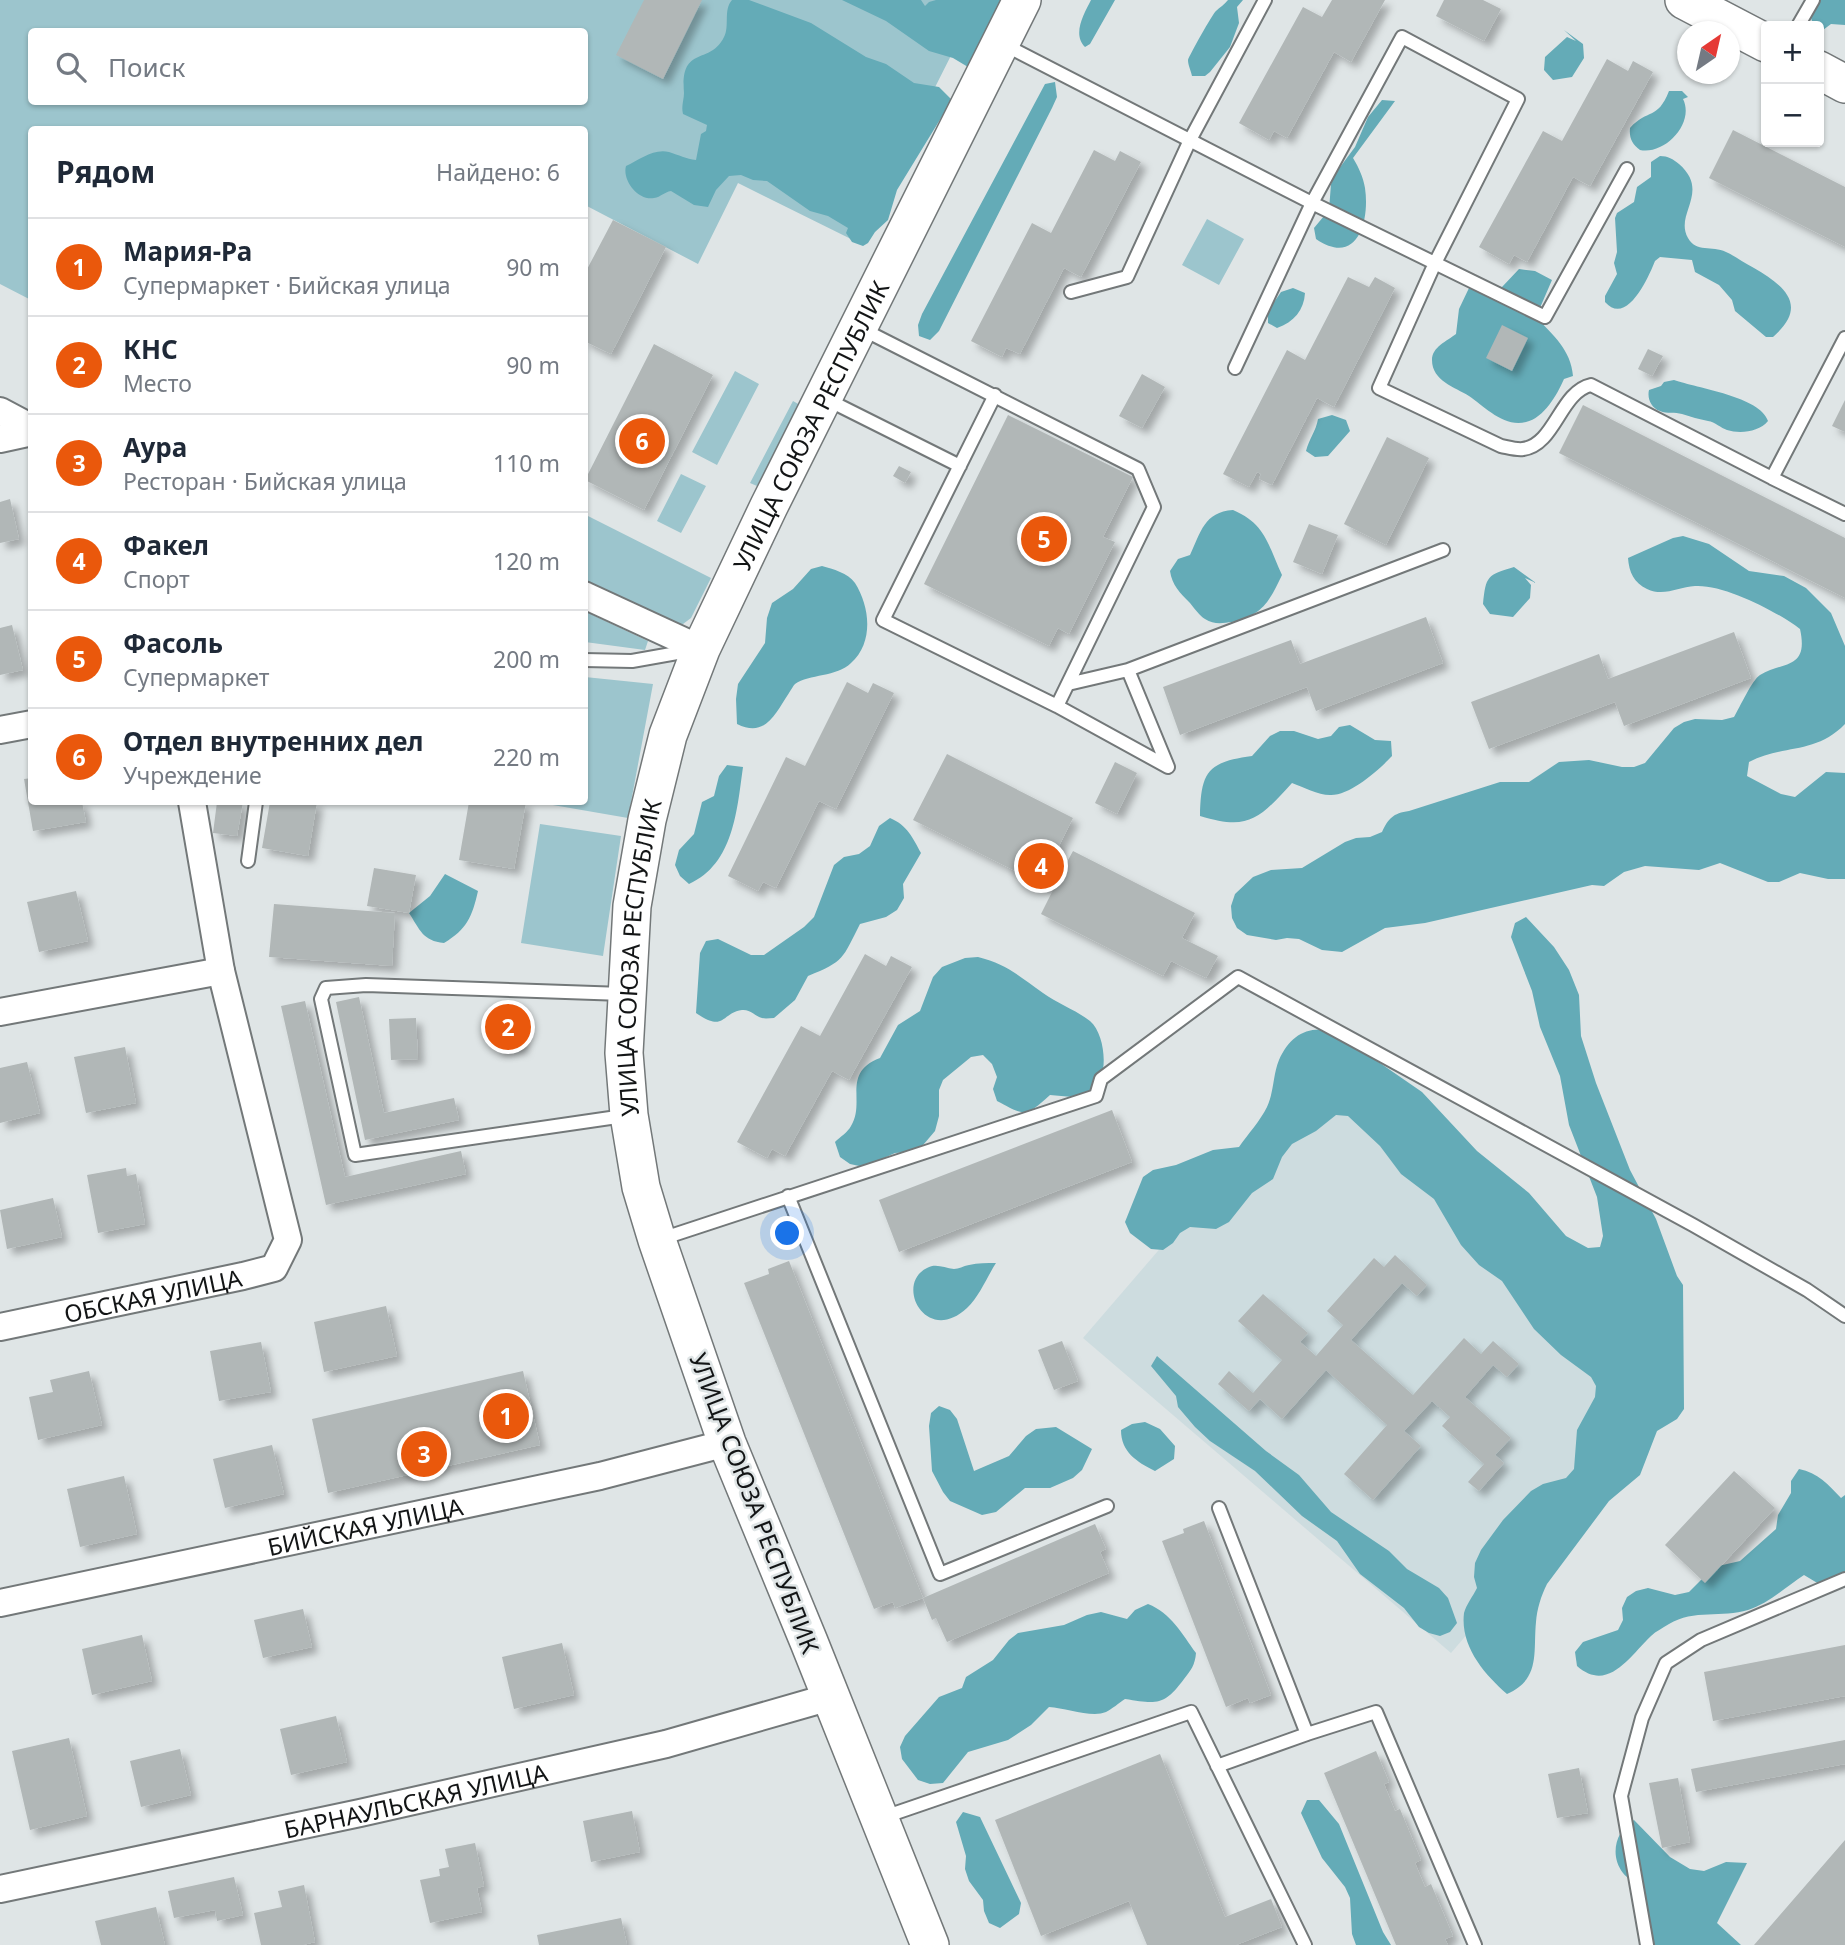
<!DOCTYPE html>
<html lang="ru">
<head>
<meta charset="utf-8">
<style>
	:root { --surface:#fff; --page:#f6f6f7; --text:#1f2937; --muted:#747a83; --line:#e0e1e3; --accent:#ea580c }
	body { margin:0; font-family:"Noto Sans",sans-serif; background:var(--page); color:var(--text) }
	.controls { position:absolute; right:21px; top:21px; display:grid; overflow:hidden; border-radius:7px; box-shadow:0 2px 5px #0004 }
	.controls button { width:63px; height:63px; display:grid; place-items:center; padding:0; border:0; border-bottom:2px solid var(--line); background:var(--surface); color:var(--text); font:35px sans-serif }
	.compass { position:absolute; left:1677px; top:21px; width:63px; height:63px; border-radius:50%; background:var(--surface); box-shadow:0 2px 5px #0004; rotate:34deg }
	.you { position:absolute; left:788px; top:1234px; width:24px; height:24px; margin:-18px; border:5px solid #fff; border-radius:50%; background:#1a73e8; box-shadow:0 0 0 10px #1a73e833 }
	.badge { display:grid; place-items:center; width:46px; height:46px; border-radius:50%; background:var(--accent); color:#fff; font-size:23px; font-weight:700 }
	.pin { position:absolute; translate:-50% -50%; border:4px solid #fff; box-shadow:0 2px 7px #0006 }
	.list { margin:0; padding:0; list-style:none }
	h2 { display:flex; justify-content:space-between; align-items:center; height:91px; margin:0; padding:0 28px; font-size:30px }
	h2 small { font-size:23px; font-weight:400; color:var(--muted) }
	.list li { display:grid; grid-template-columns:46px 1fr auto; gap:21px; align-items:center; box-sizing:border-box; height:98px; padding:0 28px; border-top:2px solid var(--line) }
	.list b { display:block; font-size:26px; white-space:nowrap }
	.list p { margin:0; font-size:23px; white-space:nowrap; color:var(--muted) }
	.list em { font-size:23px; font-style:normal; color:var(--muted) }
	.icon { flex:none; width:38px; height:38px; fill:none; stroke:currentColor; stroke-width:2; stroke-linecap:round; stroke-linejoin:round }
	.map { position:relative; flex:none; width:1845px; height:1945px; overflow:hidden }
	.search { position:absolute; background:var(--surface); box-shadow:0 2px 5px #0004; left:28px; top:28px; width:560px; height:77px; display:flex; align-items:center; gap:18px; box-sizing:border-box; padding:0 24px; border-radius:7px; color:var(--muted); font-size:26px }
	.panel { position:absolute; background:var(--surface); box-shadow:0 2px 5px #0004; left:28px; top:126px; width:560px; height:679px; border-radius:7px }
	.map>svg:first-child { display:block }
</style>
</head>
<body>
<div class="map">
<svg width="1845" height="1945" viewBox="0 0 1845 1945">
	<defs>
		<filter id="shadow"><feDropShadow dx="6" dy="6" stdDeviation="3.5" flood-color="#0004"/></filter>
	</defs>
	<rect width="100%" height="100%" fill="#dfe5e6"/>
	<!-- built -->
	<path fill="#cddcdf" d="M1312 1072 1679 1387 1451 1653 1083 1338Z"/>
	<!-- green -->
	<path fill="#9cc5cd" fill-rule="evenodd" d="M0 0H979L857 242 738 183 698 264 585 205 584 130H32L31 300 0 284ZM32 32H584V102H32Z
		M1207 219 1244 239 1219 285 1182 265Z
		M735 371 759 384 717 465 692 452Z
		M793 401 800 405 757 486 750 483Z
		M681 474 706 486 681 533 657 521Z
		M584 514 711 578 691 618 683 624 671 625 585 581Z
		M584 611 648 641 645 650 585 642Z
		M585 677 653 684 628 818 547 804V802H584Z
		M540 824 621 836 603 956 521 943Z"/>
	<!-- forest -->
	<path fill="#64abb7" d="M732 0H749L811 23 866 57 886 64 914 83 939 87 952 100 897 190 888 220 875 232 868 243 863 246 852 242 846 233 848 228 828 216 810 211 767 181 753 180 741 175 729 176 716 190 708 207 694 205 671 191C664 192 661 197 654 198 638 201 622 180 626 166 639 160 654 148 669 152 679 155 686 159 696 160L701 134 706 131 707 125 683 114C681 106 684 100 684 93 680 44 710 66 724 37 730 26 723 10 732 0Z
		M842 0H921L925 6 929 2 936 0H1006L968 67 953 58 929 51 886 21Z
		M1091 0H1115L1090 44 1085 47C1072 34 1084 14 1091 0Z
		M1228 0H1243L1237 7 1239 23 1230 47 1210 72 1205 76H1192C1191 71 1188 65 1188 60 1189 56 1213 13 1216 11 1220 7 1224 5 1228 0Z
		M1818 0H1845V25L1831 24 1823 30C1809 23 1807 16 1818 0Z
		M1564 30 1583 44 1584 58 1572 77 1553 80 1544 70 1545 57 1567 37 1576 41Z
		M1055 82 1057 97 1052 108 939 331 930 340 919 336 918 325 922 314 1045 84Z
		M1669 91H1682L1688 97 1683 99C1695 123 1665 155 1640 150 1632 144 1629 138 1630 128 1648 108 1657 121 1669 91Z
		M1382 100 1395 101 1353 158C1359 168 1363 177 1365 188 1370 222 1357 267 1316 239L1314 228 1329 210 1331 184 1335 174 1355 147 1368 117Z
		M1660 156C1668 156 1673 159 1679 164 1711 192 1674 214 1688 238 1696 253 1712 245 1726 252 1735 256 1744 263 1754 268 1783 285 1810 305 1773 337H1766L1735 311 1732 300 1719 285 1695 272 1692 260 1660 257 1655 261C1649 276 1627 327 1605 302V296L1617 274 1614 263 1617 252 1615 218 1617 213 1634 202 1637 187 1651 177V162Z
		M1519 269 1535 271 1552 280 1536 317C1553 335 1571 350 1573 376L1564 379C1557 395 1544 418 1526 422 1504 428 1484 406 1469 396 1455 387 1432 381 1432 360 1432 347 1447 341 1456 334L1459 309 1469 288 1479 285 1502 287Z
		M1293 288 1305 293C1304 310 1294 322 1277 328L1268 323V311L1281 292Z
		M1674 380C1697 388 1761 397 1768 421 1759 432 1740 434 1727 430 1721 428 1715 422 1708 421 1699 419 1691 417 1682 414 1675 412 1667 414 1660 411 1651 408 1647 398 1649 390L1661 386 1664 382Z
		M1332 415 1346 420 1350 431 1328 456 1315 457 1306 451C1309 439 1316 431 1318 419Z
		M1233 510C1266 524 1268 545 1282 575 1269 602 1263 615 1232 622 1223 623 1214 625 1205 619 1200 616 1194 608 1190 603 1180 593 1172 585 1170 571L1178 559 1190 555C1201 532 1204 512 1233 510Z
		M1683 536 1709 544 1749 571 1784 576 1806 588 1831 613 1845 646V724C1815 755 1783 744 1749 762L1747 776 1781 794 1795 797 1826 772 1845 773V879H1828L1800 873 1779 882H1768L1720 863 1699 870 1645 866 1624 872 1604 886 1592 885 1425 923 1385 928 1342 952 1322 950 1299 939 1287 938 1276 940 1247 935 1237 928 1232 918 1231 906 1235 894 1253 877 1271 870 1302 868 1345 842 1356 838 1370 837 1382 832C1388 819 1393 813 1409 811L1500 782H1529L1559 762 1589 760 1622 767H1634L1645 763 1674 728 1684 722 1695 719 1722 720 1734 717C1740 707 1752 680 1760 675 1783 661 1809 670 1800 629 1778 612 1724 584 1695 586 1678 587 1664 597 1647 589 1634 583 1629 572 1628 558L1673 538Z
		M822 566C833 569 848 573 855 583 870 607 874 642 851 663 837 677 809 674 795 684 793 686 791 690 789 693 775 714 766 738 737 724L736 699 738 684 765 643 767 618 772 603 793 589 811 569Z
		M1514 567 1536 583 1525 578 1531 585 1530 598 1513 617 1490 614 1483 604C1486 576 1487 575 1514 567Z
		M1350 725 1375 740 1391 741 1392 756C1379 770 1350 796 1330 795 1318 795 1303 787 1292 783 1259 819 1249 831 1200 816 1201 772 1207 762 1252 756L1270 736 1280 731H1294L1318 739 1331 736 1339 727Z
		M727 765 743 767C737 809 734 864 689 884L680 876 675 865 679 850 694 834 702 802 714 796 719 776Z
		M890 818C907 825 913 838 921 853L903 884 904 898 897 910 886 917 860 924C842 959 845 961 808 976L795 1000 774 1018C770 1018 766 1019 762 1018 755 1016 750 1009 742 1010 721 1013 725 1033 696 1013L700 953 706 941 718 939 751 955H764L804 927 814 917 834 865 844 857 859 854 870 846 879 826Z
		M445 874 478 891C472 917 467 929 444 943 423 941 420 930 409 913L430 896Z
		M1526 917 1554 947 1569 970 1579 995 1581 1036 1596 1083 1630 1170 1656 1219 1677 1276 1683 1285 1684 1409 1677 1419 1657 1431 1640 1475 1609 1501 1547 1584C1541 1596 1537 1609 1536 1622 1533 1652 1541 1679 1507 1694 1484 1674 1460 1646 1464 1613 1466 1605 1473 1596 1477 1588L1474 1577 1475 1563 1481 1550 1503 1520 1531 1491 1543 1484 1566 1478 1574 1469 1577 1430 1595 1397 1596 1386 1591 1377 1561 1355 1534 1329 1502 1281 1479 1265 1461 1245 1434 1199 1401 1174 1380 1146 1348 1116 1336 1115 1316 1131 1292 1144 1282 1157 1273 1179 1252 1193 1229 1222 1216 1229 1190 1227 1180 1233 1173 1243 1163 1250 1151 1249 1130 1233 1125 1222 1143 1177 1153 1170 1176 1165 1213 1150 1239 1147C1248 1134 1260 1121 1267 1107 1274 1092 1273 1074 1279 1060 1290 1035 1309 1024 1335 1032L1422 1092 1477 1151 1529 1193 1566 1236 1588 1248 1600 1247 1603 1236 1597 1197 1569 1125 1560 1076 1540 1027 1532 991 1511 937 1515 923Z
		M978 957C1007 964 1020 977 1043 993 1058 1004 1076 1010 1090 1021 1103 1032 1107 1062 1101 1077 1098 1085 1090 1092 1084 1098L1050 1095C1025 1117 1027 1117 997 1101L993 1089 997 1077 992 1064 983 1055 971 1057 943 1080 939 1090V1116L935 1131 918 1151 895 1153 864 1167 850 1164 840 1157 835 1142C840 1137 848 1132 851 1126 866 1102 841 1073 880 1058L898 1025 920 1011 933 977 942 967 965 958Z
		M996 1263C987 1277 979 1297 967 1308 926 1346 894 1284 927 1268 936 1263 944 1268 954 1269 959 1269 963 1266 969 1265 978 1263 987 1263 996 1263Z
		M1157 1356 1266 1451 1299 1475 1331 1512 1389 1551 1407 1569 1439 1588 1448 1598 1457 1623 1450 1632 1440 1636 1429 1633 1419 1627 1404 1608 1360 1574 1337 1541 1302 1516 1255 1471 1210 1441 1195 1427 1178 1407 1176 1396 1151 1366Z
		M939 1406 950 1410 957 1419 974 1471 1009 1456 1026 1436 1036 1429 1056 1427 1092 1449 1082 1470 1073 1478 1050 1488H1025L996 1512 982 1515 950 1501 943 1492 932 1471 929 1426 931 1413Z
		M1145 1422 1160 1429 1175 1446 1174 1459 1155 1471C1137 1462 1121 1452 1121 1430L1132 1424Z
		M1799 1469C1818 1473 1828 1484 1841 1498L1845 1495V1587H1824L1804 1575C1787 1586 1768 1604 1748 1610 1722 1618 1694 1609 1669 1624 1663 1628 1656 1631 1651 1636 1629 1657 1608 1693 1577 1666L1575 1652 1583 1642 1618 1630 1623 1620 1622 1608 1627 1597 1636 1591 1648 1588 1675 1595 1689 1592 1714 1567 1740 1561 1776 1529 1778 1515 1791 1493V1481Z
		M1148 1604C1171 1613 1182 1634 1196 1653 1195 1665 1191 1670 1184 1679 1164 1706 1157 1704 1125 1699 1119 1703 1112 1709 1106 1712 1092 1718 1066 1708 1049 1707L1031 1725 1008 1740 968 1752 943 1783 930 1784 918 1780 902 1759 900 1747 905 1736 939 1697 962 1688 966 1677 993 1660 1009 1640 1018 1633 1064 1625 1087 1615 1101 1612 1127 1619 1135 1610Z
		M1307 1800H1319L1339 1824 1383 1932 1391 1945H1356L1352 1934 1350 1898 1345 1887 1322 1858 1301 1813Z
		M963 1812 980 1817 1021 1903 1019 1914 1000 1928 989 1923 984 1911 983 1900 969 1881 965 1869 966 1856 956 1822Z
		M1634 1820 1670 1857 1690 1869 1704 1871 1726 1862 1747 1863 1717 1923 1741 1945H1645C1643 1932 1644 1900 1638 1889 1635 1883 1627 1878 1623 1873 1609 1855 1616 1830 1634 1820Z"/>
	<!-- building -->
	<path fill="#b1b7b7" filter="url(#shadow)" d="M644 0H702L663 79 616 55Z
		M1332 0H1385L1351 62 1334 52 1287 138 1274 131 1269 140 1239 123 1303 7 1322 17Z
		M1444 0H1483L1501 9 1484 41 1436 16Z
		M1607 59 1628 71 1633 61 1653 72 1590 186 1573 177 1527 262 1514 255 1509 264 1479 247 1543 131 1562 141Z
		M1733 130 1845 187V247L1709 178Z
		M1094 150 1115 161 1120 151 1141 162 1081 277 1064 268 1020 354 1006 348 1002 357 971 341 1032 223 1051 233Z
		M613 220 666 247 611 354 584 341V275Z
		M1348 277 1369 287 1375 277 1395 288 1334 407 1317 398 1272 485 1259 479 1261 474 1257 472 1249 487 1223 474 1287 350 1305 360Z
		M1502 325 1528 338 1512 371 1486 358Z
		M654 344 713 375 644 510 585 480Z
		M1648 349 1663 356 1652 376 1638 369Z
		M1142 374 1165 387 1142 428 1119 416Z
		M1845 400V432L1832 426Z
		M1583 405 1845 538V598L1559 453Z
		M1008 415 1133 477 1103 537 1115 542 1069 634 1058 628 1049 646 924 584Z
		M1387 437 1429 458 1386 545 1344 524Z
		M899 466 911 472 905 483 893 476Z
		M10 499 19 539 0 543V502Z
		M1309 524 1338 535 1322 574 1293 562Z
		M1426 617 1443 663 1316 711 1307 687 1180 735 1163 687 1291 640 1300 664Z
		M12 625 23 670 0 675V628Z
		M1734 632 1751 678 1624 726 1615 702 1489 749 1471 702 1599 654 1608 679Z
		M847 682 868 693 873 683 894 693 836 809 819 801 776 888 763 882 758 891 728 876 786 757 805 766Z
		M947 754 1073 818 1054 856 1067 862 1073 851 1195 913 1182 938 1218 956 1206 978 1171 961 1163 976 1041 914 1053 890 913 820Z
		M1115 762 1137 773 1117 814 1095 803Z
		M32 778V802H82L86 822 33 831 24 779Z
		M217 802H243L237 836 213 833Z
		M270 802H317L308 856 262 848Z
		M469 802H526L514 869 459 860Z
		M374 868 416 875 409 913 367 906Z
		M76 891 88 941 39 952 27 902Z
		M274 904 395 913 392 966 269 957Z
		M865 954 886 966 891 956 912 967 849 1080 832 1071 785 1156 772 1149 767 1158 737 1142 801 1026 820 1036Z
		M359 997 384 1113 454 1098 459 1120 365 1140 336 1002Z
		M305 1001 345 1177 461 1151 466 1174 326 1205 281 1006Z
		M520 1005 522 1048 496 1049 495 1006Z
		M416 1018 418 1059 391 1060 389 1019Z
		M125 1047 136 1103 86 1113 74 1057Z
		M27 1062 40 1113 0 1123V1068Z
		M1112 1110 1132 1162 899 1252 879 1200Z
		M126 1168 127 1176 136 1174 145 1224 98 1233 87 1175Z
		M53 1198 62 1237 7 1249 0 1210Z
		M1395 1255 1427 1285 1417 1296 1402 1283 1351 1340 1413 1395 1464 1338 1481 1354 1493 1341 1519 1364 1507 1377 1493 1365 1465 1397 1511 1438 1495 1455 1504 1463 1479 1491 1468 1482 1484 1464 1442 1426 1450 1417 1432 1401 1404 1431 1421 1446 1373 1500 1344 1474 1387 1425 1326 1370 1282 1419 1260 1399 1249 1411 1218 1384 1229 1371 1253 1393 1282 1360 1238 1321 1263 1294 1308 1333 1300 1342 1316 1356 1343 1325 1327 1311 1374 1258 1384 1267Z
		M789 1261 923 1598 895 1608 893 1602 874 1609 744 1283 769 1274 768 1269Z
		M386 1306 397 1356 324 1372 314 1322Z
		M1062 1341 1078 1381 1054 1390 1038 1350Z
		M261 1342 271 1392 219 1401 210 1351Z
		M89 1371 102 1425 38 1440 29 1397 53 1392 50 1380Z
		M523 1371 540 1445 328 1493 312 1419Z
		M272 1445 284 1494 225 1508 213 1459Z
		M1734 1471 1775 1508 1705 1583 1665 1545Z
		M124 1476 137 1534 80 1547 67 1489Z
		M1204 1521 1271 1695 1250 1703 1248 1698 1226 1707 1162 1541 1184 1533 1183 1529Z
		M1095 1524 1106 1549 1100 1552 1109 1573 947 1642 936 1618 932 1620 923 1598Z
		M303 1609 312 1647 263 1658 254 1620Z
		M142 1635 152 1681 92 1695 82 1649Z
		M562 1643 574 1695 514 1709 502 1657Z
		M1845 1645V1696L1713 1721 1704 1672Z
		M336 1716 347 1762 291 1775 280 1729Z
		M69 1738 87 1816 30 1830 12 1751Z
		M1845 1740V1764L1696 1792 1691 1769Z
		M180 1749 191 1795 141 1807 130 1761Z
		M1376 1751 1389 1782 1384 1784 1395 1811 1400 1809 1421 1860 1415 1863 1425 1887 1431 1884 1453 1936 1445 1939 1448 1945H1396L1324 1773Z
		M1160 1754 1225 1917 1271 1899 1282 1927 1236 1945H1147L1129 1901 1041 1936 995 1820Z
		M1579 1768 1588 1813 1557 1818 1548 1774Z
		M1678 1778 1690 1842 1662 1848 1649 1783Z
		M632 1811 640 1852 591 1862 583 1821Z
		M1845 1840V1945H1754Z
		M475 1843 484 1886 477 1888 482 1912 430 1923 420 1880 440 1876 439 1869 449 1867 445 1849Z
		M234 1877 243 1915 217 1921 215 1910 174 1918 168 1891Z
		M304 1885 315 1942 303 1945H261L254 1913 282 1907 278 1891Z
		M156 1907 165 1945H101L95 1921Z
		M621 1918 627 1945H539L537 1935Z"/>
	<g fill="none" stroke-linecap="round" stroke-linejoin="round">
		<!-- lane casing -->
		<g stroke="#737879" stroke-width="16">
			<path id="lane" d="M1798 26 1813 0
				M1003 44 1312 203 1402 37 1518 99 1435 263 1379 388 1501 446C1507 447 1516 450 1523 449 1555 445 1560 392 1591 385L1772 478 1845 338
				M1071 292 1127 277 1190 140 1265 0
				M860 328 1138 469 1154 507 1057 706 883 620 995 395
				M1235 368 1312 203 1545 317 1627 169
				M826 399 960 466
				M1772 478 1845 514
				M584 660 632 661 694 650
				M1128 670 1443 550
				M1057 706 1168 767 1128 670 1068 684
				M248 861 256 802
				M623 994 366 985 326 988 321 999 355 1155 624 1116
				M788 1196 940 1574 1107 1506
				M661 1239 1096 1096 1101 1079 1238 977 1693 1225 1807 1290 1845 1316
				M1219 1508 1307 1734
				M1217 1766 1307 1734 1376 1712 1475 1945
				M884 1817 1191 1712 1305 1945
				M1647 1945 1621 1796 1642 1718 1666 1663 1701 1640 1845 1579"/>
		</g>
		<!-- street casing -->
		<g stroke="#737879" stroke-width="30">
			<g id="street">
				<path d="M0 411 32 428"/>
				<path d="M0 439 32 432"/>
				<path d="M584 595 701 649"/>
				<path d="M0 730 32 724"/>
				<path d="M0 1012 221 971"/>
				<path id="s1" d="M0 1327 243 1276 274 1268 288 1240 221 971 192 802"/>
				<path id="s2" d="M0 1603 600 1476 727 1443"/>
				<path id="s3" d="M0 1889 360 1813 666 1744 830 1697"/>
			</g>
		</g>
		<!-- secondary casing -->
		<g stroke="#737879" stroke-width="40">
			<g id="secondary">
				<path d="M1684 0 1766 43"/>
				<path d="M1819 70 1845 84"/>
				<path id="s4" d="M930 1945 809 1642 727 1443 657 1240 641 1187 629 1115 624 1053 632 906 647 820 668 735 701 649 769 506 1022 0"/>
			</g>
		</g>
		<!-- lane -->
		<use href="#lane" stroke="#fff" stroke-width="12"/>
		<!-- street -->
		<use href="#street" stroke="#fff" stroke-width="26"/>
		<!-- secondary -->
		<use href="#secondary" stroke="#fff" stroke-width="37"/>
	</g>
	<g text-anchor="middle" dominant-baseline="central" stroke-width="5" stroke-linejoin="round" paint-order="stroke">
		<!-- street labels -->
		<g font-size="24" fill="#131516" stroke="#dfe5e6">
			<text stroke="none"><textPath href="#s4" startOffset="1610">УЛИЦА СОЮЗА РЕСПУБЛИК</textPath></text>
			<text stroke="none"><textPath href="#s4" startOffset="1043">УЛИЦА СОЮЗА РЕСПУБЛИК</textPath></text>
			<text stroke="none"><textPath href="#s1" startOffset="156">ОБСКАЯ УЛИЦА</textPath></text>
			<text transform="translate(755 1503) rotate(69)">УЛИЦА СОЮЗА РЕСПУБЛИК</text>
			<text stroke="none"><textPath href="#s2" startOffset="373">БИЙСКАЯ УЛИЦА</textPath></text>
			<text stroke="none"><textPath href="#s3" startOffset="425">БАРНАУЛЬСКАЯ УЛИЦА</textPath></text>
		</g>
	</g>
</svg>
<div class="controls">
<button>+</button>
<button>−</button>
</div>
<svg class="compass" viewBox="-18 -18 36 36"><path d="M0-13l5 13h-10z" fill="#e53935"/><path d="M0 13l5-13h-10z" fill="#747a83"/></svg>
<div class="you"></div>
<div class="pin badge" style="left:506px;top:1416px">1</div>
<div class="pin badge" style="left:508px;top:1027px">2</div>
<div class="pin badge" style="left:424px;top:1454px">3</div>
<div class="pin badge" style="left:1041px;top:866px">4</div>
<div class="pin badge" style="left:1044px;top:539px">5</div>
<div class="pin badge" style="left:642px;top:441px">6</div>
<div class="search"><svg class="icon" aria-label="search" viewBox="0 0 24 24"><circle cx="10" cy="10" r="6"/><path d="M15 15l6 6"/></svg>Поиск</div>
<section class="panel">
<h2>Рядом<small>Найдено: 6</small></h2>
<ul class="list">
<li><span class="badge">1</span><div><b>Мария-Ра</b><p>Супермаркет · Бийская улица</p></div><em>90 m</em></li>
<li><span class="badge">2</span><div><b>КНС</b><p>Место</p></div><em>90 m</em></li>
<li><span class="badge">3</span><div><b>Аура</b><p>Ресторан · Бийская улица</p></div><em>110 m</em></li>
<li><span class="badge">4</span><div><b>Факел</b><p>Спорт</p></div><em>120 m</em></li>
<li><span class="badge">5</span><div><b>Фасоль</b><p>Супермаркет</p></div><em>200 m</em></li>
<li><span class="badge">6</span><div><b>Отдел внутренних дел</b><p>Учреждение</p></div><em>220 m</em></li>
</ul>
</section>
</div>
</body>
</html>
